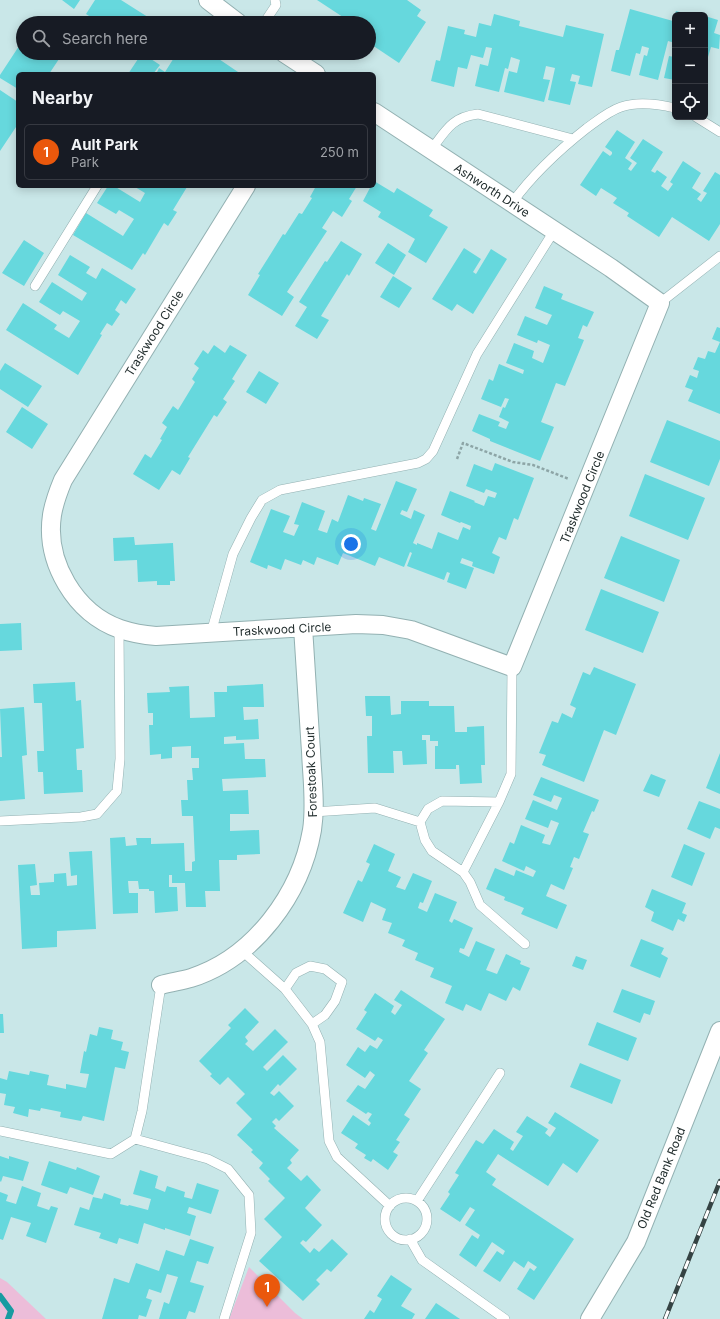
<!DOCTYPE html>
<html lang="en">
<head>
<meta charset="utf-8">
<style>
	:root { --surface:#171b24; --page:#20242c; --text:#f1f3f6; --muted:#9ea1a6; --line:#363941; --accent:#ea580c }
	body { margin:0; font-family:Inter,sans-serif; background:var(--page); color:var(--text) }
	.controls { position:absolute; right:12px; top:12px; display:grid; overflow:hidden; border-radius:6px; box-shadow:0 2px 10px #0003 }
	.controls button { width:36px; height:36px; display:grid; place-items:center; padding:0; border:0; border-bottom:1px solid var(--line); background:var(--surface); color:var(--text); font:20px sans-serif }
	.you { position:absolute; left:351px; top:544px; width:14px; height:14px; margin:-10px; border:3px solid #fff; border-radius:50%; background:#1a73e8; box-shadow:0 0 0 6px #1a73e833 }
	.badge { display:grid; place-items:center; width:26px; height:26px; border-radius:50%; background:var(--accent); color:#fff; font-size:13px; font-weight:700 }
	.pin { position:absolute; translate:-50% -33px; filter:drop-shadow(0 1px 2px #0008) }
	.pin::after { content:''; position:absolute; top:21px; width:14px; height:12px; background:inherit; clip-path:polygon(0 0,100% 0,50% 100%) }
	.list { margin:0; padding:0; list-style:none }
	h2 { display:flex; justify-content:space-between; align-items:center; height:52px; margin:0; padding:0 16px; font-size:17px }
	h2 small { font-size:13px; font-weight:400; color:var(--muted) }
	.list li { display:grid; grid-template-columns:26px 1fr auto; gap:12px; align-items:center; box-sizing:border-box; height:56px; margin:0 8px 8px; padding:0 8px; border:1px solid var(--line); border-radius:6px }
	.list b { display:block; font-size:15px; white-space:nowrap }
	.list p { margin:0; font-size:13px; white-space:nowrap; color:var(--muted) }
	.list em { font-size:13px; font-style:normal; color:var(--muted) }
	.icon { flex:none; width:22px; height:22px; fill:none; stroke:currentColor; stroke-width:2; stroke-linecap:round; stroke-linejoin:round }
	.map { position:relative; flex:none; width:720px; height:1319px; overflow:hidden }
	.search { position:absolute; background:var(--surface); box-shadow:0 2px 10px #0003; left:16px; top:16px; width:360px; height:44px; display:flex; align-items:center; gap:10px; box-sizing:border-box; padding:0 14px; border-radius:22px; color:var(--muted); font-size:15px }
	.panel { position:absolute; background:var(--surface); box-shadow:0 2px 10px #0003; left:16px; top:72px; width:360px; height:116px; border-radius:6px }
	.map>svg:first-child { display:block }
</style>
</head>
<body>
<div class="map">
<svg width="720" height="1319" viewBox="0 0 720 1319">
	<rect width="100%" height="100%" fill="#c9e7e8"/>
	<!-- green -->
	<path fill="#ecbdd9" d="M249 1267 295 1313 303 1319H229Z
		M0 1278 7 1282 46 1319H0Z"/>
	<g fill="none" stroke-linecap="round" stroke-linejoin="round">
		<!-- stream -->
		<path stroke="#179ba1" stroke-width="6" d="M0 1296 11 1311 8 1319"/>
	</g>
	<!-- building -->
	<path fill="#66d8dd" d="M62 0H80L74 9Z
		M95 0H121L151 19 149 23H100L86 14Z
		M317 0H407L421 10 417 16 426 22 399 63 369 43V23H352Z
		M630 9 673 21 675 15V43L668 41 658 80 639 75 644 55 647 56 649 48 642 46 640 54 636 53 630 76 611 71 616 50H619Z
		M676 11 691 15H675Z
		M494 14 520 21 519 26 563 37 566 25 604 34 592 87 578 84 580 76 572 74 570 81 576 82 570 105 548 100 555 68 546 66 543 79 550 80 544 102 504 92 509 71 517 73 520 60 511 57 508 69 505 68 499 92 475 86 480 64 488 66 492 48 486 47 483 58 471 55 467 69 458 67 454 87 431 81 436 60 440 61 448 26 465 30 464 34 476 37 479 23 491 26Z
		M705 16 718 20 714 33 720 35 719 49 711 47 705 67Z
		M23 40V53H63L49 74H18V89L0 78V75Z
		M142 53 160 65 153 74H128Z
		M177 53H210L241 74H156L159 68 165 72Z
		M674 54H675V80L664 78 669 56 674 57Z
		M0 90 18 102V124L0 151Z
		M617 130 635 142 625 158 632 163 628 169 631 171 637 163 630 158 643 139 663 152 651 171 655 173 657 170 667 177 661 186 668 191 673 184 670 182 683 161 701 173 692 188 701 194 697 199 701 202 707 193 703 191 715 172 720 175V224L709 241 672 217 659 237 627 216 629 213 613 203 617 198 601 188 596 196 580 185 603 151 610 156 612 154V152L605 147Z
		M374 181 394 193 397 188 433 210 429 216 448 227 426 263 408 252 415 239 378 217 381 212 363 201 371 186H374Z
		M108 186H114L140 202 145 193 135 187V186H191L190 188 187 187 173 210 177 212 168 226 164 223 145 255 143 253 132 270 73 235 86 213 123 236 134 219 119 210 116 214 97 203Z
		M316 186H357L349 199 352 201 342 217 333 211 322 228 327 231 287 292 294 297 282 316 248 295 260 275 258 274 270 255 283 234 285 235 299 213 302 214 312 198 310 197Z
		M24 240 44 253 24 286 2 273Z
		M341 241 362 254 349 276 347 274 321 316 329 320 317 339 295 326 307 307 299 302 325 261 327 262Z
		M388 243 406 255 394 275 375 263Z
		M464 248 481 259 473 272 476 274 491 249 507 259 473 314 457 304 452 311 432 299Z
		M70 255 90 267 86 273 96 279 102 268 136 289 126 304 121 300 115 310 120 314 112 326 107 323 100 334 102 335 78 375 6 330 23 303 57 325 54 329 69 338 80 321 63 311 60 315 39 302 52 282 82 301 87 293 58 275Z
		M393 276 412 288 399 308 380 297Z
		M544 286 563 294 561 299 594 312 587 327 583 325 578 338 584 340 565 386 556 383 541 422 554 427 540 461 490 441V439L472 431 479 414 500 422 498 426 506 429 509 422 499 417 503 407 505 408 509 399 505 398 501 407 481 399 489 379 493 381 499 364 523 374 524 370 506 363 514 343 534 351 532 358 543 363 550 345 538 340 537 343 517 335 525 316 547 325 552 315 535 308Z
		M717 327 720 328V414L688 401 693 390 685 387 690 375 697 378 699 371 693 369 698 357 705 359 708 351 715 353 720 342 712 339Z
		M214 345 225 353 230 345 247 355 232 379 235 381 223 399 227 402 217 417 214 415 188 457 190 458 180 475 172 470 159 490 133 474 145 454 151 458 162 440 160 439 167 427 162 423 173 406 178 410 195 382 192 379 199 368 194 364 203 350 208 354Z
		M5 363 42 386 28 407 0 389V371Z
		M259 371 279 383 266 404 246 392Z
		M22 407 48 424 32 449 6 432Z
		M667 420 720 441V459L709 486 650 462Z
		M495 463 534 478 518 520 514 518 506 540 499 537 492 553 500 557 494 574 472 566 473 562 462 558 460 563 474 568 466 589 447 582 450 573 447 572 444 580 407 566 412 553 410 552 404 567 379 557 375 566 343 553 338 565 317 557 314 565 303 560 301 565 285 559 281 570 268 565 267 569 250 562 271 509 290 516 283 532 294 536 299 525 294 524 302 502 325 511 318 530 327 533 332 519 338 522 348 495 363 501 364 498 381 504 371 529 376 531 396 481 417 489 407 512 402 510 400 514 411 519 414 510 425 515 413 543 417 545V543L432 549 438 532 458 540 463 527 470 530 471 526 461 522 460 523 441 515 450 491 475 501 474 502 484 506 488 496 495 498 497 493 486 489 484 493 466 486 474 464 492 471Z
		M645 474 705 498 688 540 629 516Z
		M621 536 680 560 664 602 604 578Z
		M134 537 135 545 173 543 175 581H170V585H157V581L138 582 137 560 114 561 113 538Z
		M601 589 659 612 643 653 585 630Z
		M21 623 22 650 0 651V624Z
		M594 667 636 684 616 735 604 730 584 782 542 765 546 755 539 753 552 721 558 723 562 713 572 718 576 708 570 705 583 672 590 675Z
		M75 682 76 701 81 700 84 748 76 749 77 770H82L83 792 44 794 43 772H38L37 751H44L42 703H34L33 684Z
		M263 684 264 707H243L244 720 258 719 259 739 236 740V736L224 737V744L244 743 245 759H265L266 777 222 779 223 791 248 790 249 814H230V831L259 830 260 854 237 855V860H219L220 891H205L206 907H186L185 883H172V875H169V887H177L178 911 155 913 154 891H149V889H139L138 881H128L129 893H138V913L113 914 110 838 125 837 126 846 137 845 136 838H151V844L184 843 185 871H192V862L195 861 193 816H182L181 800H188L187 780H193L192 768H199V758H191V746L172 747V758L161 759V754L150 755 149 725H153V713H148L147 693 170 692 169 687 189 686 190 718 215 717 214 692H227V686Z
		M365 696H390L391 715 401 714V701H429V706H454L455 732H467V727L484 726 485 765H481L482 783 460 784 459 765H456V769H435V746H438V741H430V735H422V740H426L427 764 403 765 402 751H393L394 773H368L367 736H372V716H366Z
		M24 707 27 755 22 756 25 799 0 801V757H2L0 709Z
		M720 753V794L706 788Z
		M651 774 666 780 659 797 643 791Z
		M541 777 599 800 594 812 592 811 583 832 589 834 579 859 574 857 570 867 573 868 564 890 551 884 546 896 567 905 557 929 521 914 524 908 504 900 505 897 486 889 495 868 514 876 516 870 533 877 536 871 526 866 524 871 502 861 510 842 514 844 521 825 545 835 542 843 550 845 559 823 551 820 548 828 525 819 533 800 557 810 562 798 554 795 551 802 533 795Z
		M699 801 720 809V829L715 827 710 839 687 829Z
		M374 844 395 854 388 871 401 877 396 887 405 890 413 873 432 881 423 903 420 902 418 908 427 912 435 893 457 902 449 921 452 923 454 919 473 928 464 949 460 948 459 952 469 957 476 941 495 949 486 970 497 974 506 954 521 961 520 964 530 968 520 991 513 987 506 1001 489 993 481 1011 466 1004 463 1011 445 1003 452 986 430 977 434 968 415 960 418 953 402 946 405 940 388 933 392 923 382 920 386 909 371 902 363 922 343 913 358 880 362 882 370 864 366 862Z
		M684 844 705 853 692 886 671 877Z
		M92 851 96 929 57 931V947L22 949 18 865 35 864 37 885 30 886 31 895H40L39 883 54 882V874L66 873 67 886 77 885V875L71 876 69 852Z
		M652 889 686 903 682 913 687 915 684 922 678 919 673 931 651 921 654 912 645 907Z
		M641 939 664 948 661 954 668 958 660 978 630 966Z
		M576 956 587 960 583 970 572 966Z
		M622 989 655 1001 650 1015 644 1013 640 1023 613 1012Z
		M401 990 445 1019 424 1050 428 1053 409 1081 421 1089 404 1115 410 1119 396 1140 400 1142 393 1152 398 1155 388 1170 373 1159 371 1162 364 1158 366 1155 355 1148 358 1144 341 1133 353 1115 369 1126 371 1123 368 1120 372 1114 368 1112 366 1114 346 1101 358 1085 365 1089 375 1075 370 1071 365 1078 346 1065 358 1047 365 1052 370 1045 377 1049 383 1040 378 1037 375 1041 356 1029 367 1012 364 1010 375 993 394 1006 391 1012 395 1015 402 1005 394 1000Z
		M245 1008 259 1022 245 1037 248 1041 245 1044 253 1051 275 1029 288 1042 263 1067 267 1071 283 1055 297 1069 280 1086 278 1084 270 1093 274 1096 279 1091 294 1106 279 1121 276 1118 272 1122 276 1126 274 1128 299 1150 290 1160 292 1163 287 1168 301 1181 307 1175 321 1190 305 1208 322 1225 306 1242 303 1240 300 1243 310 1253 314 1248 319 1252 332 1239 348 1254 331 1272 327 1269 316 1280 320 1284 303 1301 259 1261 282 1237 264 1219 285 1198 268 1181 270 1179 259 1168 263 1163 251 1152 253 1150 237 1135 252 1119 236 1103 245 1094 228 1077 220 1085 210 1076 212 1074 199 1061 231 1028 228 1025Z
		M0 1014H3L4 1033H0Z
		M597 1022 637 1038 628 1061 588 1045Z
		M99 1027 113 1030 111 1039 123 1042 121 1050 129 1052 125 1069 115 1067 104 1121 83 1116 81 1121 60 1117 61 1112 41 1108 40 1111 29 1109 28 1117 13 1113 15 1107 4 1105 6 1094 0 1093V1078L7 1080 9 1071 29 1075 30 1071 49 1075 47 1085 66 1089V1084L86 1088 89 1074 80 1073 84 1051 86 1052 90 1034 97 1036Z
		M580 1063 621 1080 612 1104 570 1087Z
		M555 1112 599 1140 577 1173 563 1163 548 1186 498 1154 486 1172 496 1179 492 1185 574 1239 534 1300 517 1289 530 1268 534 1271 537 1267 528 1261 524 1268 514 1261 500 1282 483 1271 497 1251 503 1255 505 1251 492 1242 476 1267 459 1255 472 1235 478 1239 480 1235 465 1225 475 1210 470 1207 460 1222 440 1209 450 1194 448 1192 459 1175 455 1173 476 1140 483 1144 494 1129 514 1142 510 1149 513 1151 523 1136 516 1132 527 1116 548 1129 545 1133 550 1137 556 1128 548 1123Z
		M0 1156 9 1159V1156L29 1162 23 1181 3 1176 1 1182 0 1181Z
		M49 1161 76 1170 77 1167 100 1176 93 1195 70 1187 67 1194 41 1185Z
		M140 1170 158 1176 155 1188 165 1192 167 1186 185 1192 184 1197 192 1199 197 1183 219 1190 211 1214 189 1207 187 1213 196 1216 190 1236 165 1228V1230L144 1223 138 1244 119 1238 117 1244 99 1238 101 1233 74 1225 80 1207 89 1210 93 1197 102 1199 104 1193 121 1199 120 1204 128 1206 129 1205 148 1210 151 1199 133 1194Z
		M22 1186 41 1193 37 1206 49 1210 51 1206 58 1208 46 1243 26 1236 31 1223 11 1217 3 1240 0 1239V1192L8 1195 6 1201 16 1204Z
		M190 1239 214 1247 208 1264 197 1261 190 1282 204 1286 195 1313 189 1311 186 1319H159L164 1302 169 1304 178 1277 167 1274 161 1293 149 1289 146 1298 152 1300 146 1317 139 1315 138 1319H102L114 1278 129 1283 136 1263 159 1271 166 1250 184 1256Z
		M391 1275 412 1289 401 1306 415 1314 412 1319H364L370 1310 374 1313 382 1299 377 1296Z
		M436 1303 460 1319H425Z"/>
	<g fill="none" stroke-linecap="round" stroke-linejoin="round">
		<!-- lane casing -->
		<g stroke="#93b1b2" stroke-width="10">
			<path id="lane" d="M264 23 276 5 275 0
				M696 117 720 132
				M431 150C446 130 452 117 478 114L573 139
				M512 203C533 174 559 150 587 128 598 120 609 111 621 107 638 101 658 104 675 108
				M35 286 97 186
				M660 303 720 256
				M211 633 233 554 251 518 262 500 280 490 418 463 426 459 433 451 477 354 554 231
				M512 667 511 774 499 802 463 872 470 882 480 905 525 944
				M313 812 375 808 420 822
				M0 821 81 817 97 814 117 791 120 759 119 629
				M463 872 432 851 425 840 420 822 428 809 442 801 499 802
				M241 950 285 989 312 1024 320 1042 329 1141 337 1157 390 1206
				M285 989 296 973 310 966 325 969 342 982 335 1001 325 1015 312 1024
				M0 1131 111 1154 135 1139 142 1111 161 985
				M135 1139 208 1159 228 1169 249 1195 251 1233 224 1319
				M385 1219a21 21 0 1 1 42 0a21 21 0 1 1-42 0Z
				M417 1201 500 1073
				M410 1239 422 1260 505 1319"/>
		</g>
		<!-- street casing -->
		<g stroke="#93b1b2" stroke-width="20">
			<path id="street" d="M208 0 238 23
				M284 53 316 74
				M246 186 63 480C58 492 54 503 52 515 45 562 75 613 120 629 132 633 143 635 156 636L356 624 383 625 411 630 512 667 660 303 611 268 374 112
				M161 985C171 982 181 981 191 978 254 958 301 894 312 830 316 804 312 777 311 751 308 710 306 669 303 627
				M590 1319 636 1242 720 1031"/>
		</g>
		<!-- path -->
		<path stroke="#8da5a6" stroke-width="2.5" stroke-dasharray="3 2" stroke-linecap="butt" d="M457 459 463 443 513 462 533 465 569 479"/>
		<!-- lane -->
		<use href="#lane" stroke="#fff" stroke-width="9"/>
		<!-- street -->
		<use href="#street" stroke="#fff" stroke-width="18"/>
		<!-- rail casing -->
		<g stroke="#354343" stroke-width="4.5">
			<path id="rail" d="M665 1319 720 1181"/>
		</g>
		<!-- rail -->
		<use href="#rail" stroke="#fff" stroke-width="3" stroke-dasharray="9" stroke-linecap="butt"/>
	</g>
	<g text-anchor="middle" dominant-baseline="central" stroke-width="3" stroke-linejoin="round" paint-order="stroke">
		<!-- street labels -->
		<g font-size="12" fill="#1f2b2b" stroke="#fff">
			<text transform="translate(492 190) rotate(33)">Ashworth Drive</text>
			<text transform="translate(154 333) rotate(-58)">Traskwood Circle</text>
			<text transform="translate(582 497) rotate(-68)">Traskwood Circle</text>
			<text transform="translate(282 629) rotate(-3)">Traskwood Circle</text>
			<text transform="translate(311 772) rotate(-92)">Forestoak Court</text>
			<text transform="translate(661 1178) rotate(-68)">Old Red Bank Road</text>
		</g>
	</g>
</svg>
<div class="controls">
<button>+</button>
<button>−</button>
<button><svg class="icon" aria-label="locate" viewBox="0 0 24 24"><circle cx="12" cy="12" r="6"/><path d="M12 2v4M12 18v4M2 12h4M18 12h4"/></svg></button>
</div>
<div class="you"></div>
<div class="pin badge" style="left:267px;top:1307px">1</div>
<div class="search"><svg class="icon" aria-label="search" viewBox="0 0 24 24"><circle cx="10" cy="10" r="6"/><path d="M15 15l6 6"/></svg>Search here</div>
<section class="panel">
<h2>Nearby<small></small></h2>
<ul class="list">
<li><span class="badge">1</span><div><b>Ault Park</b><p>Park</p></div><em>250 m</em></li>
</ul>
</section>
</div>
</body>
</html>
